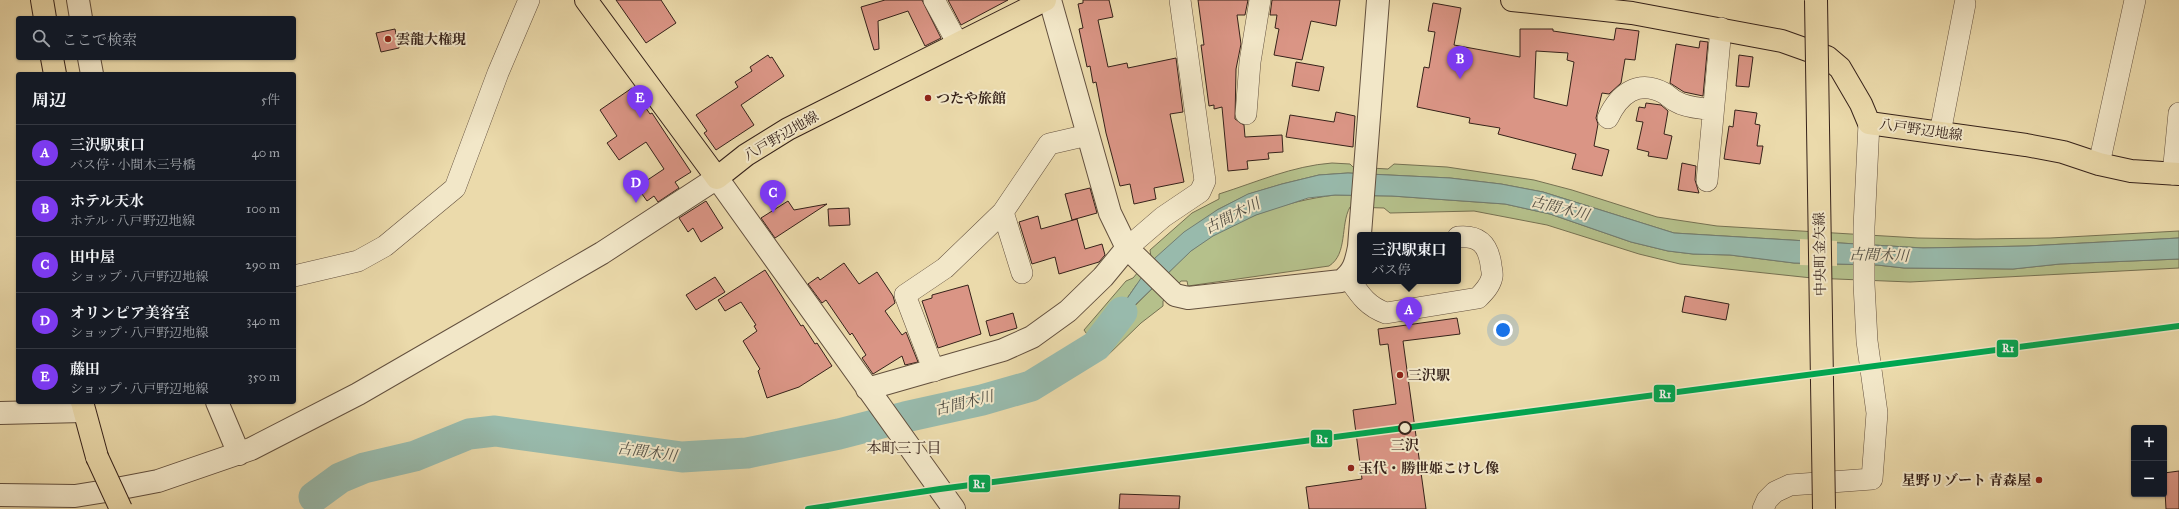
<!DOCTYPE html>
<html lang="ja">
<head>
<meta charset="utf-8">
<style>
	:root { --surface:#171b24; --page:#242831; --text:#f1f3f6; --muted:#9ea1a6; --line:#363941; --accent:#7c3aed }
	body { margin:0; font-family:"IM FELL Great Primer","Noto Serif JP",serif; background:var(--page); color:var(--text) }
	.controls { position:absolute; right:12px; bottom:12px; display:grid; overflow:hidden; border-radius:4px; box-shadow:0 1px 3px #0004 }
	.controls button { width:36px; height:36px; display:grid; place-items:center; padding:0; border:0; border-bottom:1px solid var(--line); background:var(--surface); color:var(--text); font:20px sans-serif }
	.you { position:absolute; left:1503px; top:330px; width:14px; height:14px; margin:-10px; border:3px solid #fff; border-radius:50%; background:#1a73e8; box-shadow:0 0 0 6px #1a73e833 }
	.badge { display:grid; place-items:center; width:26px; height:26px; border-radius:50%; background:var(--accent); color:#fff; font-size:13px; font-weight:700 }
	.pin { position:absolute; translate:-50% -33px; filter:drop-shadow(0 1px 2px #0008) }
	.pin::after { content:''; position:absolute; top:21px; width:14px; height:12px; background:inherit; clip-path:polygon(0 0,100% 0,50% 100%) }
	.popup { position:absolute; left:1357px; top:232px; width:104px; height:52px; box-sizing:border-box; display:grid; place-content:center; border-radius:4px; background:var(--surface); filter:drop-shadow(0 1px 3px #0005); font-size:13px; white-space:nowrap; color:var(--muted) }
	.popup b { font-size:15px; color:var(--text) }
	.popup::after { content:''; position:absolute; left:50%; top:100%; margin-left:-8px; border:8px solid transparent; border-top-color:var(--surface) }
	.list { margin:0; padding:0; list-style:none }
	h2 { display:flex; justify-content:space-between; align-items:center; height:52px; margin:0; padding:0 16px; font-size:17px }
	h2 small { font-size:13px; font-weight:400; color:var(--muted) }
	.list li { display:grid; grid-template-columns:26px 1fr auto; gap:12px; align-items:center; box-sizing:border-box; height:56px; padding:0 16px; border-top:1px solid var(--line) }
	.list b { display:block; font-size:15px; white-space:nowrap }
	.list p { margin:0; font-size:13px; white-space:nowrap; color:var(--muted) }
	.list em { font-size:13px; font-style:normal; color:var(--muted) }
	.icon { flex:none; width:22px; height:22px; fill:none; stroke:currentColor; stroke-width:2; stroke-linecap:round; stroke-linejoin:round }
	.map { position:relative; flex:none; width:2179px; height:509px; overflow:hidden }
	.search { position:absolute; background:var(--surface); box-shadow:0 1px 3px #0004; left:16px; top:16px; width:280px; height:44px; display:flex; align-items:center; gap:10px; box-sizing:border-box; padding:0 14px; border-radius:4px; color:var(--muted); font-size:15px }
	.panel { position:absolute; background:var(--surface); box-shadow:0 1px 3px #0004; left:16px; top:72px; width:280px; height:332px; border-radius:4px }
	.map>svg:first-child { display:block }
</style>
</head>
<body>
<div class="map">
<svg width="2179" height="509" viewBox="0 0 2179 509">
	<rect width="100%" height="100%" fill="#ebdaab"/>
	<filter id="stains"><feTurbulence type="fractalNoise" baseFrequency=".005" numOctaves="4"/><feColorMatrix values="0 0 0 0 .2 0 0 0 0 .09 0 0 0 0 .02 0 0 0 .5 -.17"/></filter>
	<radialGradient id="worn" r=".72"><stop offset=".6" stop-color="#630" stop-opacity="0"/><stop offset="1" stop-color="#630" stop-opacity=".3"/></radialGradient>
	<!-- green -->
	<path fill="#b5c08b" stroke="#767152" d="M1332 163 1350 164 1353 167 1388 169 1394 164 1447 167 1534 180 1572 190 1657 217 1717 226 1918 238 1976 239 2050 238 2179 231V238L2027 246 1923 248 1674 233 1543 192 1501 184 1450 178 1348 173 1319 175 1282 184 1249 194 1217 210 1137 284 1126 300 1110 313 1093 343 1084 330 1126 281 1133 278 1151 257 1150 250 1192 213 1219 199V194C1257 182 1292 166 1332 163Z
		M1335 195 1392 196 1505 204 1550 214 1631 242 1668 251 1693 254 1730 255 1794 263 1877 265 1904 268 2013 269 2060 264 2179 259V268L1910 282 1812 278 1680 264 1639 254 1547 225 1474 211 1390 213 1384 208 1350 207C1340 225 1348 254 1329 266L1188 286 1187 281H1181L1163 301V306L1141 323 1105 358 1097 348C1116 325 1136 304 1157 284 1169 273 1180 260 1192 250 1232 219 1286 201 1335 195Z"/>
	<!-- water -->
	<path fill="#98baac" stroke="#717d72" d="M1348 173 1450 178 1501 184 1543 192 1674 233 1923 248 2027 246 2179 238V259L2060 264 2013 269 1904 268 1877 265 1794 263 1730 255 1693 254 1668 251 1631 242 1550 214 1505 204 1392 196 1335 195 1308 198 1287 205 1256 215 1213 236 1191 251 1135 305 1117 323 1097 348 1093 343 1110 313 1126 300 1155 258 1184 232 1217 210 1248 194 1282 184 1319 175Z"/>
	<!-- pier -->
	<path fill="#ebdaab" d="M1800 239 1837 241V266L1800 265Z"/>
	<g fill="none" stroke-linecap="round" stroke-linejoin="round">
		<!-- river -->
		<path stroke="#98baac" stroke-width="31" d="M314 497 340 478 364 468 415 456 469 434 495 431 682 457 747 453 839 434 905 417 982 400 1031 386 1096 346 1122 312"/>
	</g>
	<!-- building -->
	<path fill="#da9585" stroke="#36221a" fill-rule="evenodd" d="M616 0H661L676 23 646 43Z
		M885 0H922L941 38 925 46 908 11 878 21 879 49 874 50 861 7Z
		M948 0H1008L961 25Z
		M1083 0H1109L1113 17 1098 20 1108 67 1127 63 1128 68 1176 58 1183 112 1170 114 1184 182 1154 188 1156 199 1134 204 1130 184 1120 186 1106 133 1096 82 1093 83 1090 66 1087 67 1079 29 1083 28 1078 4 1083 3Z
		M1198 0H1248L1245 15H1237L1241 44 1236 69 1235 119 1244 125 1245 137 1282 135 1283 152 1268 153 1269 159 1247 161 1248 169 1228 171 1222 107 1214 109V105L1209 106 1201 45H1204Z
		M1272 0H1340L1336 26 1311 21 1302 60 1274 55 1279 29 1275 28 1277 15H1270Z
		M1433 3 1461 8 1454 45 1520 57V29H1553V31L1614 40 1616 28 1639 31 1635 60 1625 59 1621 83 1609 94 1602 93 1596 118 1598 124 1594 146 1609 150 1602 176 1572 169 1576 154 1498 134 1500 128 1469 123 1470 118 1417 107 1424 67 1429 68 1435 32 1428 31ZM1536 51 1568 53 1567 60 1574 62 1567 106 1534 98Z
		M395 29 399 48 381 52 376 33Z
		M1700 41 1708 42 1703 96 1684 92 1670 83 1676 44 1699 48Z
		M768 55 770 58 772 57 784 76 741 105 754 125 716 150 704 133 707 131 696 115 738 87 735 82 752 71 750 67Z
		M1739 55 1753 57 1749 87 1736 86Z
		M1296 62 1324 67 1319 91 1292 86Z
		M632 88 650 114 652 113 691 172 675 182 679 188 658 202 654 196 647 201 637 187 664 169 646 142 619 160 607 143 617 136 600 110Z
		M1646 103 1661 105 1668 111 1664 134 1672 136 1667 159 1648 156 1649 152 1637 149 1643 122 1636 121 1639 107 1645 108Z
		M1735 110 1757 113 1755 124 1760 125 1757 146H1763L1760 164 1724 159 1729 126 1733 127Z
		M1336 112 1355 116 1353 147 1286 137 1290 115 1334 122Z
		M1682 163 1696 166 1695 180 1699 193 1678 190Z
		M1090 188 1097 213 1072 220 1065 194Z
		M706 201 723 228 701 242 693 228 688 232 679 218Z
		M788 201 794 210 827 204 775 238 761 218Z
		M849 208 850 225 829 226 828 209Z
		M1038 216 1041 229 1077 219 1085 249 1102 244 1105 255 1099 262 1059 274 1055 257 1032 264 1019 222Z
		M844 263 859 284 877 272 893 296 895 303 885 311 902 335 906 332 918 362 905 365 902 356 873 374 862 358 866 355 852 333 850 335 826 300 822 303 808 284 818 277 820 280Z
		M765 270 801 326 803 325 815 344 817 343 832 366 799 387 767 398 758 371 760 369 743 341 757 331 754 326 756 325 741 302 725 311 718 300Z
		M715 277 725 292 696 310 686 295Z
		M968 285 981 334 938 348 922 301 932 298V295Z
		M1685 296 1729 304 1726 320 1682 312Z
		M1013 313 1017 328 990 336 986 321Z
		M1457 318 1460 334 1403 341 1426 509H1309L1306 487 1362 479 1353 410 1396 404 1388 344 1380 345 1378 329Z
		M2179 471V509H2166L2164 473Z
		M1120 494 1180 496 1179 509H1119Z"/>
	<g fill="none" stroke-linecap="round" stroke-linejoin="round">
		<!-- minor casing -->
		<g stroke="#63503e" stroke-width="22">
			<path id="minor" d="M934 0 958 44
				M1246 114 1250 62 1260 0
				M1608 118C1619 94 1638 79 1664 93 1669 96 1672 100 1677 102 1687 108 1702 108 1713 110
				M1940 133 1965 4
				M2099 164 2135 0
				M2173 174 2179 113
				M1707 181 1721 28
				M1127 248 1163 217 1200 192 1205 181 1180 0
				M1022 273 1003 212 1049 144 1088 135
				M294 276 358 261 385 246 455 188 498 73 529 0
				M1347 276C1359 293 1366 306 1386 313L1478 298C1484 292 1490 286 1492 277 1493 273 1491 268 1491 265 1488 244 1479 235 1458 237
				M934 371 905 295 945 268 1003 212
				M1763 509 1767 500 1775 492 1790 485 1872 479 1877 413 1867 341 1864 284V227L1869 123"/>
		</g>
		<!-- tertiary casing -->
		<g stroke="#63503e" stroke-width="24">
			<path id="tertiary" d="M78 0 81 18
				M89 58 92 74
				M1127 248 1175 295 1188 298 1341 281C1354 272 1356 262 1359 247L1378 0
				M867 389 1003 350 1032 337 1068 311 1103 277 1127 248 1110 213 1050 0
				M217 402 239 454
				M0 413 83 411
				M0 495 75 496 106 491 158 481 251 449 358 394 602 253 717 178 954 509"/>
		</g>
		<!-- primary casing -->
		<g stroke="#36221a" stroke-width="24">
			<path id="primary" d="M42 0 45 18
				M586 0 717 178 746 155 788 129 1045 0
				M1512 0 1632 13 1782 41 1827 57 1840 68 1861 104 1869 123 2026 145 2063 152 2099 164 2131 171 2179 174
				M52 58 55 74
				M82 402 97 457"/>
		</g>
		<!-- minor -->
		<use href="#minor" stroke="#f2e7c8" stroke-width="21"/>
		<!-- tertiary -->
		<use href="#tertiary" stroke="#f2e7c8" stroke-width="22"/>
		<!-- primary -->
		<use href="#primary" stroke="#ebdaab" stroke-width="22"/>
		<!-- primary-bridge casing -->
		<g stroke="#36221a" stroke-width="24" stroke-linecap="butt">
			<path id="primary-bridge" d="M1816 0 1824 509
				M97 457 121 509"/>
		</g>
		<!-- primary-bridge -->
		<use href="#primary-bridge" stroke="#ebdaab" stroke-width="22"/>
		<!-- rail-1 casing -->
		<g stroke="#f2e7c8" stroke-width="9">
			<path id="rail-1" d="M808 509 940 489 2179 326"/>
		</g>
		<!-- rail-1 -->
		<use href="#rail-1" stroke="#00a651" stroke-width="6"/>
	</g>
	<!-- markers -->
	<g fill="#8f2418" stroke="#f2e7c8" stroke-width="1.5">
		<circle cx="388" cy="39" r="4"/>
		<circle cx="928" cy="98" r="4"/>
		<circle cx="1400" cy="375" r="4"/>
		<circle cx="1351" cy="468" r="4"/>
		<circle cx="2039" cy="480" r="4"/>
	</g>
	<circle fill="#f2e7c8" stroke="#36221a" stroke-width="2" cx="1405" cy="428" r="6"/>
	<g text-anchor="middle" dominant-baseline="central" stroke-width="4" stroke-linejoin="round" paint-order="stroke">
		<!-- poi labels -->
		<g font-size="14" font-weight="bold" fill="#36221a" stroke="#f2e7c8" text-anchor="start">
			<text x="396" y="39">雲龍大権現</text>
			<text x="936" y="98">つたや旅館</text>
			<text x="1408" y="375">三沢駅</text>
			<text x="1359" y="468">玉代・勝世姫こけし像</text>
			<text x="2031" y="480" text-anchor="end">星野リゾート 青森屋</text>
		</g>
		<!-- street labels -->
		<g font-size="14" fill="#36221a" stroke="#f2e7c8">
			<text transform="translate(1921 130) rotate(8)">八戸野辺地線</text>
			<text transform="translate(781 136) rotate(-30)">八戸野辺地線</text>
			<text transform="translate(1820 254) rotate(-91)">中央町金矢線</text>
		</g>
		<!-- stop labels -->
		<g font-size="14" font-weight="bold" fill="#36221a" stroke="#f2e7c8">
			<text x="1405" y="445">三沢</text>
		</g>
		<!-- water labels -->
		<g font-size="15" font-style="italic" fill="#535046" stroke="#f2e7c8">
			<text transform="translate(1560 208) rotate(14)">古間木川</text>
			<text transform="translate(1232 216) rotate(-27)">古間木川</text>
			<text transform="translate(1879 255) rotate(2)">古間木川</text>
			<text transform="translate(964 403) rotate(-14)">古間木川</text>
			<text transform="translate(647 452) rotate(8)">古間木川</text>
		</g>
		<!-- neighbourhood labels -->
		<g font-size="15" fill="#36221a" stroke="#f2e7c8">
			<text x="904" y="448">本町三丁目</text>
		</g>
	</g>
	<g stroke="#f2e7c8" stroke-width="1.5">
		<rect x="1996" y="339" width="23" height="19" rx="4" fill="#00a651"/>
		<rect x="1653" y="384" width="23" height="19" rx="4" fill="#00a651"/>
		<rect x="1310" y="429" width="23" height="19" rx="4" fill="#00a651"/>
		<rect x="968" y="474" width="23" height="19" rx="4" fill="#00a651"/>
	</g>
	<g font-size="11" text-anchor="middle" font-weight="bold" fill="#fff">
		<text x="2008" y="352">R1</text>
		<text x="1665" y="398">R1</text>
		<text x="1322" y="443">R1</text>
		<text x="979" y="488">R1</text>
	</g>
	<rect width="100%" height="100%" filter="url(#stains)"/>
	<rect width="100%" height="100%" fill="url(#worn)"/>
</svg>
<div class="controls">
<button>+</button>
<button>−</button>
</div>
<div class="you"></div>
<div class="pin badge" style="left:1409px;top:330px">A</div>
<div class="popup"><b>三沢駅東口</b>バス停</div>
<div class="pin badge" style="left:1460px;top:79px">B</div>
<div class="pin badge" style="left:773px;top:213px">C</div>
<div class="pin badge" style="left:636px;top:203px">D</div>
<div class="pin badge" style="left:640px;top:118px">E</div>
<div class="search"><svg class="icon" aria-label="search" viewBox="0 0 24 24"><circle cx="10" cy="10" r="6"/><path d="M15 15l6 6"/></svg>ここで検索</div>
<section class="panel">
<h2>周辺<small>5件</small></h2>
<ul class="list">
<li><span class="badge">A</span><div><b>三沢駅東口</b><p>バス停 · 小間木三号橋</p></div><em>40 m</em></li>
<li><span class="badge">B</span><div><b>ホテル天水</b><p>ホテル · 八戸野辺地線</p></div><em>100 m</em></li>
<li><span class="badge">C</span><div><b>田中屋</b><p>ショップ · 八戸野辺地線</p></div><em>290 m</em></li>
<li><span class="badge">D</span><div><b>オリンピア美容室</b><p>ショップ · 八戸野辺地線</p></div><em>340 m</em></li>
<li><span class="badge">E</span><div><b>藤田</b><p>ショップ · 八戸野辺地線</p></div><em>350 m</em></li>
</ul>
</section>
</div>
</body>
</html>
